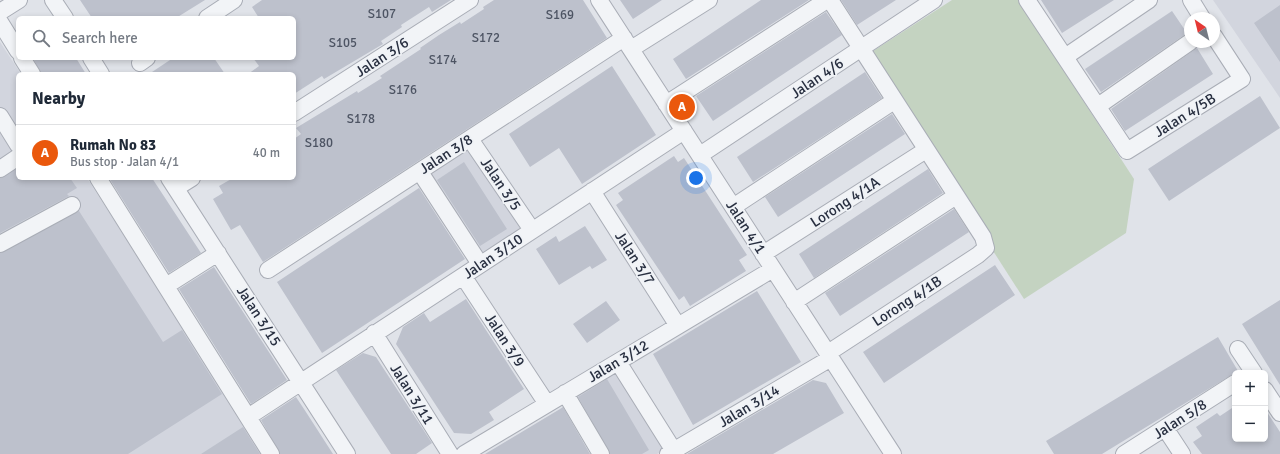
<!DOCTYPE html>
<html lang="en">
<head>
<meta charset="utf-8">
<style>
	:root { --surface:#fff; --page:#f6f6f7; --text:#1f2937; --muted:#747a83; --line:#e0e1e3; --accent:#ea580c }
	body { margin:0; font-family:Signika,sans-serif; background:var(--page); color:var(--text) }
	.controls { position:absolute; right:12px; bottom:12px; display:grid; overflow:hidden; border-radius:6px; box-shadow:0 2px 6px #0003 }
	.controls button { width:36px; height:36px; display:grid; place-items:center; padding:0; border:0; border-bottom:1px solid var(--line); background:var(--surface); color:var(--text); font:20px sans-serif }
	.compass { position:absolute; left:1184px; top:12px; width:36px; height:36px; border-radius:50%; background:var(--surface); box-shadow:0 2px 6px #0003; rotate:325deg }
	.you { position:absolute; left:696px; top:178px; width:14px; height:14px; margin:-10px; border:3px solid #fff; border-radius:50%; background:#1a73e8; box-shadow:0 0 0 6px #1a73e833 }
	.badge { display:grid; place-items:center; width:26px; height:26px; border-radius:50%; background:var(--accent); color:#fff; font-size:13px; font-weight:700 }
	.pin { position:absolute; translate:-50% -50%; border:2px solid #fff; box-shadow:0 1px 4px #0006 }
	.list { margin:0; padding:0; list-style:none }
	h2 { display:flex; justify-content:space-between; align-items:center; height:52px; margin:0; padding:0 16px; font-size:17px }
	h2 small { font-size:13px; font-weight:400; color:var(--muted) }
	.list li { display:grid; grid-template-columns:26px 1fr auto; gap:12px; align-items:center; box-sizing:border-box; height:56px; padding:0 16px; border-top:1px solid var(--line) }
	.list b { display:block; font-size:15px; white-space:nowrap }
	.list p { margin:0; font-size:13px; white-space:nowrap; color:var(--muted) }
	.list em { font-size:13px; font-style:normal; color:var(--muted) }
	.icon { flex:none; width:22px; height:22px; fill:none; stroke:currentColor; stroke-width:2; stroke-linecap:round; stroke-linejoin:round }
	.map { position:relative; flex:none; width:1280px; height:454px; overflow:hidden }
	.search { position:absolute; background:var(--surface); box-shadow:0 2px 6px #0003; left:16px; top:16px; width:280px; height:44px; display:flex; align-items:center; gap:10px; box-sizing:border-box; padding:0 14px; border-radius:6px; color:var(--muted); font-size:15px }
	.panel { position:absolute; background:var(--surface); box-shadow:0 2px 6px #0003; left:16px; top:72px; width:280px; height:108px; border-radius:6px }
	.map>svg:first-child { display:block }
</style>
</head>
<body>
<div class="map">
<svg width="1280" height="454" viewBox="0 0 1280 454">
	<rect width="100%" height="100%" fill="#e0e3e9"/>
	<!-- built -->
	<path fill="#d2d5de" d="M1213 0H1280V98Z
		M0 42 21 74H18V178H87L264 454H0Z
		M468 146 525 228 481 257 426 173Z
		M617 368 667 448 657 454H605L570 396Z"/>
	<!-- green -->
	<path fill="#c4d3c1" d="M952 0H1018L1134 179 1126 233 1024 299 867 55Z"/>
	<!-- building -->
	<path fill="#bdc1cc" d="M80 0H205L176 18H92Z
		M262 0H451L432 12 429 7 401 25 402 27 381 41 383 44 324 79 322 76 294 94V74H248L259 66 253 58H294V18H259L252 7Z
		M494 0H583L607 38 263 262 240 225 231 230 213 199 223 193 219 186 233 178H294V139L301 134 296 128 357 91 358 93 382 78 380 76 421 49 420 48 439 35 460 22 461 24 484 9 483 7Z
		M620 0H662L633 19Z
		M761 0H809L686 79 673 59Z
		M841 0H896L857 25Z
		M1041 0H1114L1062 33Z
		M1280 5V62L1254 23Z
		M1172 11 1187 33 1101 92 1085 69Z
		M826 12 842 35 713 121 696 96Z
		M1197 48 1213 74 1125 131 1111 109Z
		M33 58H76L86 74H41Z
		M173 58H214L225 74H149Z
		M612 66 656 135 582 184 559 148 530 167 509 134Z
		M865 72 882 98 753 182 737 157Z
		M1260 96 1280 128 1169 201 1148 169Z
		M892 114 905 134 778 217 765 197Z
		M674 156 678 162 684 158 747 255 739 260 746 271 690 306 684 296 679 300 616 205 623 200 618 193Z
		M464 162 507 229 480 246 437 180Z
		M18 168V178H70L77 188 67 194 69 196 0 233V178Z
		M928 169 943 193 814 278 799 254Z
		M109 178H152L201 253 169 273Z
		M419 188 465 259 322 353 277 282Z
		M954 209 969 232 840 316 825 293Z
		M79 211 163 342 182 330 222 394 128 454H0V253Z
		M585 226 607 260 592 269 590 266 559 285 536 249 556 236 559 242Z
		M995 265 1015 295 884 383 863 352Z
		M214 267 287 380 251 404 179 289Z
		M757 291 801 362 693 425 653 354Z
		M466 299 524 389 489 412 494 420 471 434 454 433 396 344 403 327 424 313 430 322Z
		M1280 300V385L1242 324Z
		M606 301 620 320 587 343 573 324Z
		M1218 337 1238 371 1102 454H1054L1046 441Z
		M363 353 376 357 432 443 416 454H391L336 370Z
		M607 379 649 450 642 454H610L578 397Z
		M813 380 826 383 844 413 773 454H687Z
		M296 397 304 409 333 454H280L261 420Z
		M1235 406V439H1265V409L1280 432V454H1202L1193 442 1202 436 1196 427 1217 413 1220 416Z
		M563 407 590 454H485L560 409Z
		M243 427 260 454H201Z"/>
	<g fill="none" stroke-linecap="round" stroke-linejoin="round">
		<!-- minor casing -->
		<g stroke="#a9adb6" stroke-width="18">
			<path id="minor" d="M53 0 65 18
				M599 0 893 454
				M1027 0 1127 151 1242 79 1214 36
				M1191 0 1202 18
				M0 12 19 0
				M207 18 234 0
				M0 22 18 51
				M631 49 709 0
				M1065 57 1149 0
				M22 58 32 74
				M91 58 101 74
				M140 63 147 58
				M666 104 827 0
				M1098 106 1190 42
				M294 113 470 0
				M0 116 18 145
				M470 139 532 230
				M700 155 934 0
				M0 169 18 157
				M420 172 480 264
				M98 178 271 454
				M169 178 347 454
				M176 188 192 178
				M592 191 678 326
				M733 207 894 101
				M0 244 72 205
				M763 254 926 150
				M268 270 624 38
				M463 276 547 404
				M166 286 218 253
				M794 302 956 196
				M374 333 450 454
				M1238 349 1254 373
				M828 353 978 255 986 248 983 237 830 0
				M618 362 674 451
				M1265 390 1280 413
				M565 393 601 454
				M248 417 684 131
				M1165 428 1182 454
				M464 454 773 269
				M668 454 831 358
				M1124 454 1235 383"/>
		</g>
		<!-- minor -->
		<use href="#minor" stroke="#f2f4f7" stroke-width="16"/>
	</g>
	<g text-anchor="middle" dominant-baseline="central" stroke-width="3.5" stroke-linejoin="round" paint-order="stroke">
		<!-- number labels -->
		<g font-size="13" fill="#4d5463">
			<text x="382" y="14">S107</text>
			<text x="560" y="15">S169</text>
			<text x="486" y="38">S172</text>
			<text x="343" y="43">S105</text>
			<text x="443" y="60">S174</text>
			<text x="403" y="90">S176</text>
			<text x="361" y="119">S178</text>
			<text x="319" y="143">S180</text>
		</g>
		<!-- street labels -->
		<g font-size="15" fill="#282f40" stroke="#eff2f6">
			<text transform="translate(382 57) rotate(-33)">Jalan 3/6</text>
			<text transform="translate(817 78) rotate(-34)">Jalan 4/6</text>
			<text transform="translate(1185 115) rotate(-32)">Jalan 4/5B</text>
			<text transform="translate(446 154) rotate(-33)">Jalan 3/8</text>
			<text transform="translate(501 184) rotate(56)">Jalan 3/5</text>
			<text transform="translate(845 202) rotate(-33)">Lorong 4/1A</text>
			<text transform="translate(746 227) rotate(57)">Jalan 4/1</text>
			<text transform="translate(493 256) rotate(-34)">Jalan 3/10</text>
			<text transform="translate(635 258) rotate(57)">Jalan 3/7</text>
			<text transform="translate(907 301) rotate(-33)">Lorong 4/1B</text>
			<text transform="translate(259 316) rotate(57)">Jalan 3/15</text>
			<text transform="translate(505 340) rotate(57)">Jalan 3/9</text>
			<text transform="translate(618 361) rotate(-31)">Jalan 3/12</text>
			<text transform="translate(412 394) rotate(58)">Jalan 3/11</text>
			<text transform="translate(749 406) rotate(-31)">Jalan 3/14</text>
			<text transform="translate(1180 419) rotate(-33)">Jalan 5/8</text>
		</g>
	</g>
</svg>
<div class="controls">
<button>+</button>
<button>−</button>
</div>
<svg class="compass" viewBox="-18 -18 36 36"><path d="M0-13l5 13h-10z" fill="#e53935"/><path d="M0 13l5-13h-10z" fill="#747a83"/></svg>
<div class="you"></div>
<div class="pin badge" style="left:682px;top:107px">A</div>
<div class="search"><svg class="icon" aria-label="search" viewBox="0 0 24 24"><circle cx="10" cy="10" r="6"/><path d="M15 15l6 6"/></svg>Search here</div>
<section class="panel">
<h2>Nearby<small></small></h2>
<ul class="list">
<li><span class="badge">A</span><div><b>Rumah No 83</b><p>Bus stop · Jalan 4/1</p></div><em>40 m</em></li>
</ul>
</section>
</div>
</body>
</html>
